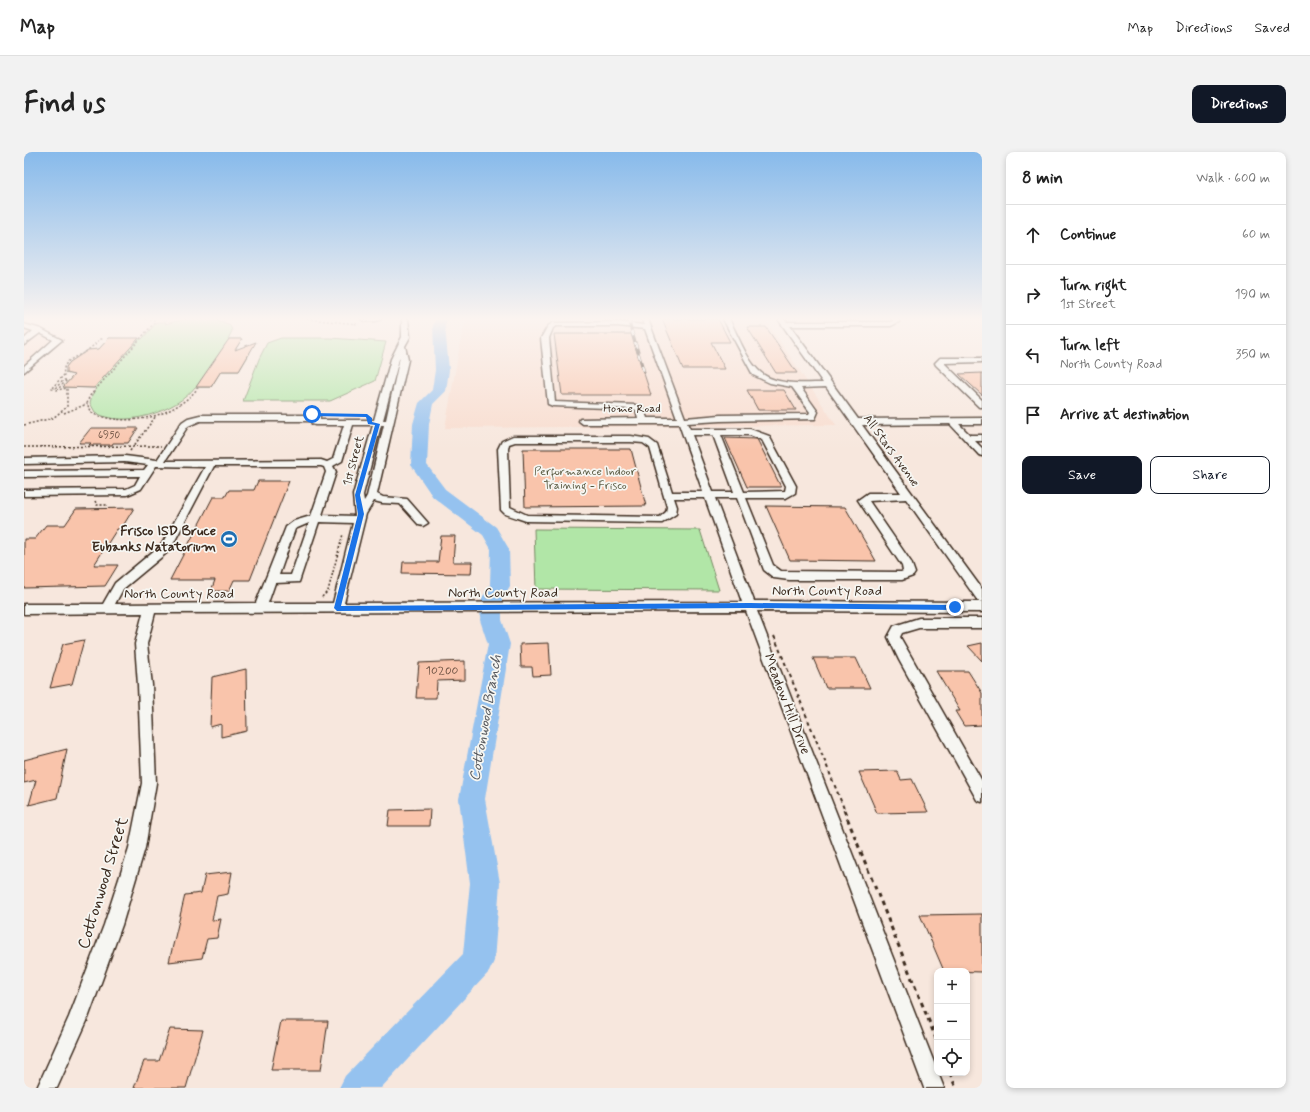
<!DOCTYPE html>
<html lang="en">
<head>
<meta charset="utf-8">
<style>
	:root { --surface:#fff; --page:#f2f2f2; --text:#222; --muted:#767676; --line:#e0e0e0; --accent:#111827 }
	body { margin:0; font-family:Mynerve,sans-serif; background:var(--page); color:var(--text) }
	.controls { position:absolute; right:12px; bottom:12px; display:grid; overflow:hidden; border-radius:8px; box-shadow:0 2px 6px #0003 }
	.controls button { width:36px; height:36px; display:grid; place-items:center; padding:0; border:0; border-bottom:1px solid var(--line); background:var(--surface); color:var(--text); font:20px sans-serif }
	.stop { position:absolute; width:12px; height:12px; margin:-9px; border:3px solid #1a73e8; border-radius:50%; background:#fff }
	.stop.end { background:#1a73e8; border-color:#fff; box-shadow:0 1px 4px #0008 }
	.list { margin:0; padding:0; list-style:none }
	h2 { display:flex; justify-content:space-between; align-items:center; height:52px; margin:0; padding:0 16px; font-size:17px }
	h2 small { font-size:13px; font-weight:400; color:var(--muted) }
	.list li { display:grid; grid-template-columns:26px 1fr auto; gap:12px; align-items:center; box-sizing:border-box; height:60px; padding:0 16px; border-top:1px solid var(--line) }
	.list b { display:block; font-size:15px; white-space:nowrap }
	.list p { margin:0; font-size:13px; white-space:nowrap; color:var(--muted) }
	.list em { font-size:13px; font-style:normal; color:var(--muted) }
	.actions { display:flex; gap:8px; padding:12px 16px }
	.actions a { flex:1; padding:9px 0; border:1px solid var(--accent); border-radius:8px; text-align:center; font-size:14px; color:var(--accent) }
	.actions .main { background:var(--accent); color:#fff }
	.icon { flex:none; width:22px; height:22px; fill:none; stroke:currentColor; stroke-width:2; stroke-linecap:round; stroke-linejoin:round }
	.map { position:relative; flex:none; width:958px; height:936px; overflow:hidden; border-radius:8px }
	header { display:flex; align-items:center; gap:24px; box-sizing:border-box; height:56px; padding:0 20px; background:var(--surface); border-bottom:1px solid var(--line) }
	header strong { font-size:19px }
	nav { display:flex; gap:22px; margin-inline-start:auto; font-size:14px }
	.intro { display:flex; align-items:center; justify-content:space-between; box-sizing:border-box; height:96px; padding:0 24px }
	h1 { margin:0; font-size:28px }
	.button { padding:10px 18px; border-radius:8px; background:var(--accent); color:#fff; font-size:14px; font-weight:700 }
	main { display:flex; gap:24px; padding:0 24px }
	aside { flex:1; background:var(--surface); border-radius:8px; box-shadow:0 2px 6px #0003 }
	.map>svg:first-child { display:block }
</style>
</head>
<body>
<header>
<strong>Map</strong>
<nav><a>Map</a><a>Directions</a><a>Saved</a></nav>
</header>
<div class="intro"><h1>Find us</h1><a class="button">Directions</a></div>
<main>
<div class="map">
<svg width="958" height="936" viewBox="0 0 958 936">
	<rect width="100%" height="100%" fill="#f7e7dd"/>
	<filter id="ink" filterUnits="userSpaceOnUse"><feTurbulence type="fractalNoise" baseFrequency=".025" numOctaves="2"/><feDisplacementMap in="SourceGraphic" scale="8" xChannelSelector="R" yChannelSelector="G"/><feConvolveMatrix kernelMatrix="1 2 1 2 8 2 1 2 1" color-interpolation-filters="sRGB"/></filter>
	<g filter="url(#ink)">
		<!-- built -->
		<path fill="#f8dcce" d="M443 167H741L812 273 421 276 438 181Z
			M0 176 29 189 0 215Z"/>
		<!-- green -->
		<path fill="#b1e6a7" stroke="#768862" d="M162 167H192L206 173 208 179 204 187H218L209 201H226L215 219H197L187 235H171C154 259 97 278 71 260L66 251 68 243 73 236 39 235 50 223 41 221 44 217 42 215 46 210 64 198 75 197 85 186 118 187 133 170H142L141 172Z
			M257 186H306L362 190 351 229 306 249H219L235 207 243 191Z
			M510 377 676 378 695 438 512 437Z"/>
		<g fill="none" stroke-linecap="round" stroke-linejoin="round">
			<!-- river -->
			<path fill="#95c2ef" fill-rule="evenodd" d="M411 167H423L421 174 425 218 422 239 409 252 405 272 403 313 421 337 472 375 485 397 486 434 478 447V468L486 492 461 647 476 731 470 809 465 820 357 936H315L321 924 439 802 446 731 435 647 464 492 456 468 458 446 466 433 467 397 459 383 409 345 387 313 389 272 395 251 408 238 411 218 409 174Z"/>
		</g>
		<!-- building -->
		<path fill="#f9c4ab" stroke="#3b2a1e" d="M638 167H694L706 190H687L701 217H659Z
			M723 175H742L773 221H752Z
			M530 182H607L627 243H538Z
			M85 186H115L70 236 39 235 50 223 42 221V215L46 210 64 198 75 197Z
			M205 187H218L211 198 232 190 215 219H197L187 235H172Z
			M958 221V243L935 222Z
			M723 238H760L772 258H734Z
			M67 276H114L104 291H89L88 293H65L67 291H55Z
			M701 286 733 287 757 335H723Z
			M499 297H607L622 354 501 355Z
			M234 329H265L226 428H210L205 439H187L191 428H146L189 345H201L205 338H230Z
			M742 354 821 355 852 409 766 408Z
			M110 356 97 377H93L70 413H94L81 434 0 436V387H11L22 373H41L52 357Z
			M417 384H431L429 410H448L447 422 378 421 379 410H414Z
			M60 488 48 532 26 536 39 492Z
			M525 491 527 523 509 524 508 515H497L496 492Z
			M958 491V509L944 494Z
			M789 506H832L846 536H802Z
			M441 509V528L413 529 412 546H392L395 511Z
			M222 517 223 579 197 585V572L186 575 188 525Z
			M912 519H944L958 541V573L940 574 931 559H936Z
			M43 597 33 646 5 653 12 628 0 631V608Z
			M873 619 877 628 888 627 904 660 853 661 835 620Z
			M406 657 405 674H364L366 658Z
			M208 720 204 742 193 744 188 768 197 767 193 786 183 787 178 806 145 810 161 743 177 741 181 723Z
			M958 762V820L920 819 896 763Z
			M257 869H304L297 918H247Z
			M146 877 179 878 162 936H110L120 909H135Z"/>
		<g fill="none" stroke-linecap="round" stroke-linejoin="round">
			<!-- minor casing -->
			<g stroke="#3b2a1e" stroke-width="3">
				<path id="minor" d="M337 167H357C353 170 341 170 337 167Z
					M378 167H384L386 185 381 194 384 208 353 342 359 345 383 347 404 371 399 374 395 373 376 352 358 351 350 349 342 362 320 451 718 450 681 346H650L653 355 652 362 638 371 502 369 481 362 477 358 474 297 478 289 489 284H607L625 287 633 293 648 340H679L655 272H559L555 269 556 267 614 266 612 258 610 257 529 254 524 252 517 186 524 174 529 171 594 170 620 173 618 167H624L661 266 696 263 785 262 786 260 768 235 746 231 729 223 699 167H705C714 183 721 205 734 218 749 234 779 231 799 231L754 167H760L763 170H866L869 169 868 167H874L875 170 867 174H766L834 267 958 266V272H935L946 283H958V289H951L958 296V304L955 303 926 272 838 273 958 437V450L954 449 882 347 845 349 887 410 891 421 889 424 878 428H765L750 426 740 418 713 346H691L730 449 958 450V460L733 459 920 936H900L722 459 131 461 123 492 128 533 132 631 121 696 98 773 63 869 33 936H13L45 865 80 773 105 696 118 631 114 533 111 492 119 461 0 462V452H79L91 431 138 392 181 315 132 314 117 337 103 343 0 344V338L102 337 111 333 116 324 0 325V319L120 318 124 313 101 310 0 312V306L101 304 133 308 158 270 164 266 176 263H293L296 264V268H350L367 207 378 185ZM532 174H594L621 177 653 266H623L619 255 611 253 531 250 525 186 529 176ZM376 205 362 268H359L375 207ZM802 235 877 341H844L834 348 878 414 879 419 877 420 757 419 749 413 722 346H762L771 341 772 334 745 284 726 277H666L663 271 696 269 791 267 794 260 777 236ZM176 269H287L288 272 291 273H320L309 307 303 310 297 308 141 309 164 274ZM329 273H349L329 343 331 364 298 363 312 320 309 314 318 309ZM357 273H360L343 344 340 349 339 343ZM668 283H689L710 340H689ZM697 283H726L738 288 762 334 761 339 720 340ZM491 290H607L619 291 626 296 643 355 642 360 636 365 503 363 486 355 484 297 485 292ZM190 314H297L300 315 302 320 287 364 270 369 262 375 232 451 91 452 99 437 146 398ZM295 370 329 371 309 451H244L251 431 275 430ZM285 371 267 423H255L271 377Z
					M0 172 17 177 38 188 0 220V214L29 188 16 181 0 193V187L9 179 0 176Z
					M916 206H958V210L920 211 958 248V255H955L912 213 911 211Z
					M895 466H958V476H895L878 481 876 485 958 629V650L953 648 875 508 864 485 870 474Z"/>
			</g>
			<!-- path-far2 -->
			<path stroke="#3b2a1e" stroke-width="1.5" stroke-dasharray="2 2" stroke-linecap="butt" d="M121 167 130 168 131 170 65 245 63 252 69 262C105 275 149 266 174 236
				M283 167 335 172
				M40 261 63 252
				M0 273 29 266 43 255V236L33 238 43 228H40L30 237H27L40 223C37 207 53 206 64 198 68 195 72 191 76 187H79
				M0 295 137 294
				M106 299 132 264
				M71 349 73 353H84
				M298 445 304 439 319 382"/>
			<!-- path-far1 -->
			<path stroke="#3b2a1e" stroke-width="2" stroke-dasharray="3.5 3.5" stroke-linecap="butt" d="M750 484 821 659"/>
			<!-- path -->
			<path stroke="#3b2a1e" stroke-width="3" stroke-dasharray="4.5 4.5" stroke-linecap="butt" d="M820 658 913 889
				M926 921 932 936"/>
			<!-- minor -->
			<use href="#minor" fill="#f6f6f2" fill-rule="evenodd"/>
			<!-- rail casing -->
			<g stroke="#3b2a1e" stroke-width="3">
				<path id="rail" d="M604 167 620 220"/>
			</g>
			<!-- rail -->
			<use href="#rail" stroke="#f6f6f2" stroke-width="2" stroke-dasharray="6" stroke-linecap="butt"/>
		</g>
	</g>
	<!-- sky -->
	<linearGradient id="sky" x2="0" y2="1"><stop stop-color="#87baeb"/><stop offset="0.56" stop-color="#fbf4f0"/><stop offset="1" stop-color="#fbf4f0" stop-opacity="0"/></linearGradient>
	<rect width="958" height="298" fill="url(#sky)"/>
	<!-- route -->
	<path fill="#1a73e8" d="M287 261 343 262 348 266V270L356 272 336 343 340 362 317 454 726 451 931 453 934 455 931 458 726 456 313 459 310 456 334 362 331 343 351 273 344 272 342 265 288 264Z"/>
	<!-- icons -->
	<defs>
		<g id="stadium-disc" transform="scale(0.9)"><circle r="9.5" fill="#1f6fb2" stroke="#f6f6f2"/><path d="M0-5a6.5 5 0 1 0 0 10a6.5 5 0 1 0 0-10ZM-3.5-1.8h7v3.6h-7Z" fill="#fff"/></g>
	</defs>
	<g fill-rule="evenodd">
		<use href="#stadium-disc" x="205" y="387"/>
	</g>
	<g text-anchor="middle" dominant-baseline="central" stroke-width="3.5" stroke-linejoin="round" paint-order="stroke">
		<!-- far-number labels -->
		<g font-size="10" fill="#6a5041">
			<text x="85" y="283">6950</text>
		</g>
		<!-- far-street labels -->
		<g font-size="12" fill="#3b2a1e" stroke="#f6f6f2">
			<text x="608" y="257">Home Road</text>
			<text transform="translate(867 299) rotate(54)">All Stars Avenue</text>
			<text transform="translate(330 309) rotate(-75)">1st Street</text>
		</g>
		<!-- far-park labels -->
		<g font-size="12" fill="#585940" stroke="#f6f6f2">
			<text x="561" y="320">Performance Indoor<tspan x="561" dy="14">Training - Frisco</tspan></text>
		</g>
		<!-- number labels -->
		<g font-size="12" fill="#6a5041">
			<text x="418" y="519">10200</text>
		</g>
		<!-- poi labels -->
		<g font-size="14" font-weight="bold" fill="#3b2a1e" stroke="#f6f6f2" text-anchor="end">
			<text x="192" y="379">Frisco ISD Bruce<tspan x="192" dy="16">Eubanks Natatorium</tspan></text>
		</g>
		<!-- street labels -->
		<g font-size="14" fill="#3b2a1e" stroke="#f6f6f2">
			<text x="803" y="439">North County Road</text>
			<text x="479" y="441">North County Road</text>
			<text x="155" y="442">North County Road</text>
			<text transform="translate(763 552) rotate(69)">Meadow Hill Drive</text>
		</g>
		<!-- water labels -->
		<g font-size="15" font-style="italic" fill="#56585d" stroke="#f6f6f2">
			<text transform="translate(462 566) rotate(-80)">Cottonwood Branch</text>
		</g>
		<!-- near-street labels -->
		<g font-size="17" fill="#3b2a1e" stroke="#f6f6f2">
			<text transform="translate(79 731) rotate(-73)">Cottonwood Street</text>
		</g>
	</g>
</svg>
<div class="controls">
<button>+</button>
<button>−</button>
<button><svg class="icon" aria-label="locate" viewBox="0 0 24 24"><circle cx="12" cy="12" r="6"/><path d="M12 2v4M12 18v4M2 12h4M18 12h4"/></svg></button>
</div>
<div class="stop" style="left:288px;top:262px"></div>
<div class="stop end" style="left:931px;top:455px"></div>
</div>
<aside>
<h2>8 min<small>Walk · 600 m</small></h2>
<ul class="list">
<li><svg class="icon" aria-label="ahead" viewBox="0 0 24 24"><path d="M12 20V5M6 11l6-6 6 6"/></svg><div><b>Continue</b></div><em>60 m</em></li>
<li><svg class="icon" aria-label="right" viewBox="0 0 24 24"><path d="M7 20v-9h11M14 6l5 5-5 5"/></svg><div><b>Turn right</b><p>1st Street</p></div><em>190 m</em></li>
<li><svg class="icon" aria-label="left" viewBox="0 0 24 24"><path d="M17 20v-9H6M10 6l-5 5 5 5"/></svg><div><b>Turn left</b><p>North County Road</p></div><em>350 m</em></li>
<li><svg class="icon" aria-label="arrive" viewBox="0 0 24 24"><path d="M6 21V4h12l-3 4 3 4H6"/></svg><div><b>Arrive at destination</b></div></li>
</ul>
<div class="actions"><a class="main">Save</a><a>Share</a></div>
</aside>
</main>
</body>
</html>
